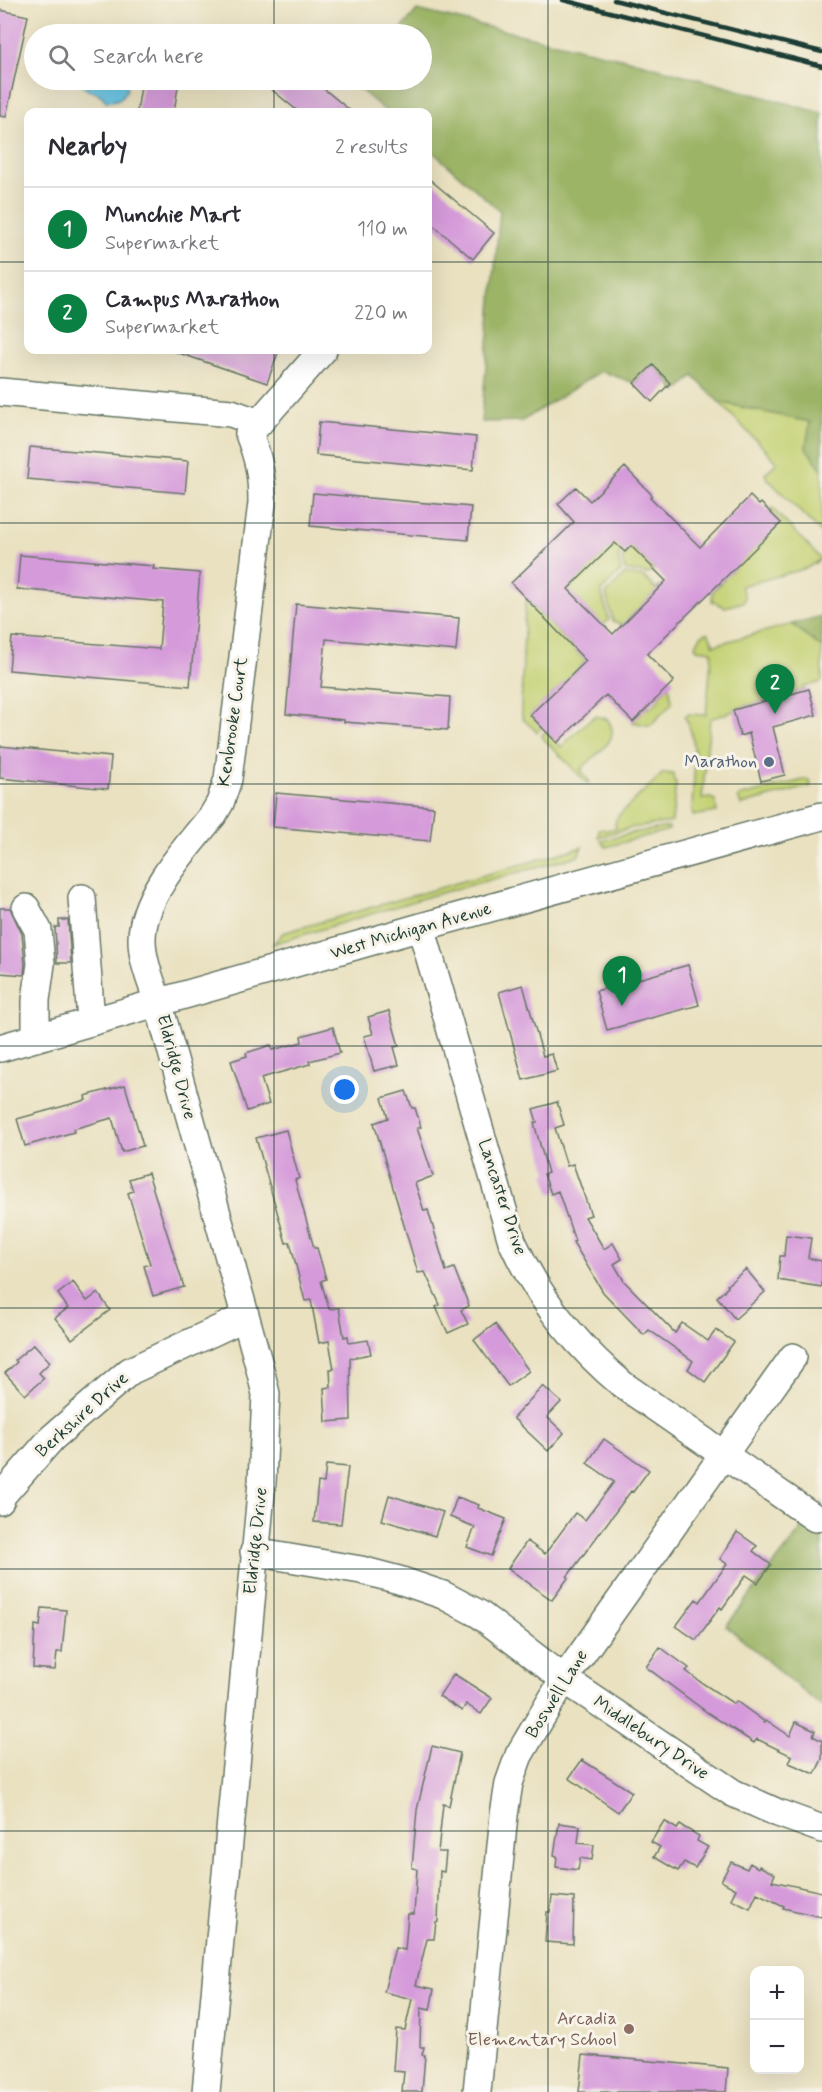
<!DOCTYPE html>
<html lang="en">
<head>
<meta charset="utf-8">
<style>
	:root { --surface:#fff; --page:#f7f7f7; --text:#2b2b33; --muted:#7c7c81; --line:#e1e1e2; --accent:#0b8043 }
	body { margin:0; font-family:Mynerve,sans-serif; background:var(--page); color:var(--text) }
	.controls { position:absolute; right:18px; bottom:18px; display:grid; overflow:hidden; border-radius:12px; box-shadow:0 6px 24px #0002 }
	.controls button { width:54px; height:54px; display:grid; place-items:center; padding:0; border:0; border-bottom:2px solid var(--line); background:var(--surface); color:var(--text); font:30px sans-serif }
	.you { position:absolute; left:345px; top:1090px; width:21px; height:21px; margin:-15px; border:4px solid #fff; border-radius:50%; background:#1a73e8; box-shadow:0 0 0 9px #1a73e833 }
	.badge { display:grid; place-items:center; width:39px; height:39px; border-radius:50%; background:var(--accent); color:#fff; font-size:20px; font-weight:700 }
	.pin { position:absolute; translate:-50% -50px; filter:drop-shadow(0 2px 3px #0008) }
	.pin::after { content:''; position:absolute; top:32px; width:21px; height:18px; background:inherit; clip-path:polygon(0 0,100% 0,50% 100%) }
	.list { margin:0; padding:0; list-style:none }
	h2 { display:flex; justify-content:space-between; align-items:center; height:78px; margin:0; padding:0 24px; font-size:26px }
	h2 small { font-size:20px; font-weight:400; color:var(--muted) }
	.list li { display:grid; grid-template-columns:39px 1fr auto; gap:18px; align-items:center; box-sizing:border-box; height:84px; padding:0 24px; border-top:2px solid var(--line) }
	.list b { display:block; font-size:22px; white-space:nowrap }
	.list p { margin:0; font-size:20px; white-space:nowrap; color:var(--muted) }
	.list em { font-size:20px; font-style:normal; color:var(--muted) }
	.icon { flex:none; width:33px; height:33px; fill:none; stroke:currentColor; stroke-width:2; stroke-linecap:round; stroke-linejoin:round }
	.map { position:relative; flex:none; width:822px; height:2092px; overflow:hidden }
	.search { position:absolute; background:var(--surface); box-shadow:0 6px 24px #0002; left:24px; top:24px; width:408px; height:66px; display:flex; align-items:center; gap:15px; box-sizing:border-box; padding:0 21px; border-radius:33px; color:var(--muted); font-size:22px }
	.panel { position:absolute; background:var(--surface); box-shadow:0 6px 24px #0002; left:24px; top:108px; width:408px; height:246px; border-radius:12px }
	.map>svg:first-child { display:block }
</style>
</head>
<body>
<div class="map">
<svg width="822" height="2092" viewBox="0 0 822 2092">
	<rect width="100%" height="100%" fill="#f7f3e8"/>
	<filter id="ink" filterUnits="userSpaceOnUse"><feTurbulence type="fractalNoise" baseFrequency=".0167" numOctaves="2"/><feDisplacementMap in="SourceGraphic" scale="12" xChannelSelector="R" yChannelSelector="G"/><feConvolveMatrix kernelMatrix="1 2 1 2 8 2 1 2 1" color-interpolation-filters="sRGB"/></filter>
	<filter id="wash" filterUnits="userSpaceOnUse"><feTurbulence type="fractalNoise" baseFrequency=".008" numOctaves="4" result="noise"/><feDisplacementMap in="SourceGraphic" scale="24" xChannelSelector="R" yChannelSelector="G"/><feGaussianBlur stdDeviation="1.35" result="paint"/><feColorMatrix in="noise" values="0 0 0 0 0 0 0 0 0 0 0 0 0 0 0 0 0 1.4 0 .05"/><feComposite in="paint" operator="in"/></filter>
	<g filter="url(#wash)">
		<rect width="100%" height="100%" fill="#e9e1c0"/>
		<!-- green -->
		<path fill="#c5d274" stroke="#728854" stroke-width="1.5" d="M719 402 810 422 806 448 822 469V534L767 478 765 474 777 462Z
			M772 508 821 559 807 568 741 586 745 598 743 602 725 607 712 601 713 591 724 580V578L780 523 769 511Z
			M616 542 622 549 618 557 621 571 601 591 609 620 603 625 568 589Z
			M631 546 654 569 648 574 625 570 622 558Z
			M625 574 644 577 656 589 663 585 622 625 613 621 606 594Z
			M527 600 586 661 531 715 542 727 537 732 523 719 521 711 525 604Z
			M792 624 822 648V682L803 687 804 690 734 709V711L710 719 702 799 710 798 715 800 717 812 693 816 692 809C693 778 700 745 685 717L687 714 706 715 712 651 697 649 695 646 701 636 708 632 714 645Z
			M669 685 672 703 650 726 633 722 646 708H650L659 700 660 695Z
			M596 716 607 719C624 740 594 754 581 770L590 782 587 783 541 736 546 731 561 747 590 719Z
			M663 773 673 774 674 782H676L672 822 630 828 598 837 599 829 607 830 616 828 615 823 618 816Z
			M807 779 810 781 811 786 741 805 738 797Z
			M669 827V830L606 847 601 841 632 833Z
			M582 847 578 856 430 896 273 944 283 933Z"/>
		<!-- forest -->
		<path fill="#9cb466" stroke="#5e784d" stroke-width="1.5" d="M417 10 633 61 822 113V469L806 448 810 422 719 402 693 376 676 392 670 383 653 365 634 383 601 371 522 421 481 422 500 211 428 148V112H387L357 87 363 80H422V34H397Z
			M822 616V648L792 624Z
			M822 1503V1707L726 1626Z"/>
		<!-- water -->
		<path fill="#67c5e5" stroke="#43818c" stroke-width="1.5" d="M81 80H127C129 94 120 102 106 101 106 100 100 94 99 94 91 90 83 92 81 80Z"/>
		<g id="blocks">
			<!-- building -->
			<path fill="#d59ada" fill-rule="evenodd" d="M0 10 28 16 6 117 0 116Z
				M142 80H179L174 112H137Z
				M260 80H313L352 112H299Z
				M428 178 494 233 473 259 428 221Z
				M177 350H279L267 383 176 352Z
				M653 365 670 383 652 402 634 383Z
				M319 422 476 437 473 470 316 455Z
				M30 447 188 461 185 493 27 479Z
				M625 467 652 495 650 497 700 547 750 496 759 505 761 503 781 523 647 654 674 681 633 722 606 695 557 743 530 715 586 661 511 583 574 522 558 504 576 487 590 501ZM615 543 625 552 631 546 666 581 613 634 568 589Z
				M313 493 471 507 468 540 310 526Z
				M20 555 154 566 153 569 200 573 190 686 9 670 12 637 159 649 163 602 17 589Z
				M296 604 459 618 456 651 326 639 321 687 450 697 448 730 344 722V720L286 714Z
				M809 689 816 715 773 727 785 775 761 781 749 733 740 736 733 710Z
				M0 746 111 757 108 789 0 778Z
				M276 793 434 807 430 841 273 827Z
				M0 908H10L22 934 25 964 24 975 0 973Z
				M59 920H68L71 963H57L55 927H59Z
				M688 965 699 1005 607 1030 596 991Z
				M523 985 543 1056 552 1054 557 1071 523 1080 499 992Z
				M389 1011 399 1046 394 1047 399 1065 374 1071 364 1036 373 1034 368 1017Z
				M333 1027 340 1053 309 1061 310 1064 261 1078 269 1104 247 1111 231 1061 247 1056 246 1053 271 1045 272 1050 302 1042 301 1036Z
				M125 1085 143 1146 122 1152 112 1118 73 1129 74 1132 25 1146 17 1119 86 1100 85 1096Z
				M406 1091 412 1108H415L421 1127 417 1128 433 1176 415 1183 424 1211 428 1210 446 1271 454 1268 469 1306 461 1310 468 1324 448 1333 436 1307 440 1305 425 1272 418 1273 374 1123 388 1118 382 1098Z
				M557 1102 564 1125 555 1128 567 1166 573 1164 591 1215 585 1217 604 1249 613 1243 622 1259 614 1264 624 1281 675 1333 682 1323 708 1341 716 1330 734 1342 705 1382 688 1369 693 1361 649 1330 644 1335 601 1290 603 1292 573 1242 575 1241 558 1191 551 1194 544 1174 548 1173 534 1123 537 1122 533 1109Z
				M286 1130 299 1178 295 1180 314 1248H317L326 1279 321 1281 329 1309 339 1308 344 1337 348 1336 349 1343 368 1340 371 1354 350 1358 351 1420 326 1422 324 1388 331 1387 330 1369H334L329 1341 319 1343 311 1300 305 1301 290 1242 286 1243 256 1138Z
				M148 1173 184 1287 153 1296 144 1266 150 1264 128 1193 133 1191 129 1179Z
				M786 1235 811 1238 808 1258 822 1261V1287L778 1280 780 1256H784Z
				M746 1269 765 1292 735 1319 717 1297 728 1287 727 1285Z
				M73 1282 87 1301 98 1293 110 1310 72 1339 55 1318 68 1308 58 1294Z
				M495 1324 529 1371 508 1386 474 1340Z
				M34 1344 50 1362 39 1373 44 1378 25 1395 5 1373 17 1362 15 1360Z
				M543 1386 561 1402 547 1417 564 1433 548 1451 513 1418Z
				M604 1439 649 1470 633 1492 631 1491 567 1577 568 1578 552 1600 508 1568 527 1541 545 1554 575 1513 585 1520 614 1482 587 1463Z
				M326 1465 348 1467 341 1524 314 1522 318 1482 324 1483Z
				M389 1495 443 1512 435 1536 382 1520Z
				M457 1497 479 1505 478 1508 506 1519 491 1556 467 1547 475 1527 450 1517Z
				M737 1532 757 1546 753 1551 771 1565 758 1583 746 1575 722 1609 720 1607 696 1640 676 1626 696 1599 700 1602 727 1564 720 1559Z
				M42 1608 66 1610 62 1652H57L55 1670 33 1668 35 1625 40 1626Z
				M660 1647 689 1668 686 1671 699 1681 734 1704 736 1701 765 1722 766 1720 790 1736 796 1722 815 1731 813 1736 822 1741V1759L815 1774 789 1763 792 1756 757 1739 754 1743 708 1713 646 1667Z
				M454 1674 492 1698 481 1714 466 1704 462 1711 439 1696Z
				M432 1746 460 1753 449 1806 443 1804 438 1852H446L444 1872 440 1871 438 1921 436 1922 434 1939H427L416 1985 434 1989 430 2010 421 2008 420 2047H424L422 2055H425L422 2092H402L404 2072 393 2071 396 2029 405 2030 412 1999 384 1992 395 1948 405 1950 408 1914H414L417 1869 412 1868 417 1810Z
				M582 1760 632 1792 618 1812 569 1778Z
				M664 1821 677 1829 680 1825 699 1836 697 1841 708 1847 695 1868 684 1862 678 1871 654 1857 660 1847 651 1842Z
				M559 1823 580 1826 578 1843 594 1845 592 1860 580 1858 578 1870 556 1867 557 1856 554 1855Z
				M731 1862 747 1869 750 1863 758 1868 759 1866 775 1874 772 1881 822 1892V1917L783 1908 784 1906 757 1893 750 1908 731 1899 736 1889 721 1881Z
				M552 1896 574 1898 573 1944 545 1942 547 1912H550Z
				M583 2055 728 2068 726 2092H579Z"/>
		</g>
	</g>
	<g filter="url(#ink)">
		<use href="#blocks" fill-opacity="0" stroke="#667665" stroke-width="1.5"/>
		<g fill="none" stroke-linecap="round" stroke-linejoin="round">
			<!-- minor casing -->
			<g stroke="#667665" stroke-width="30">
				<path id="minor" d="M0 392 231 413 259 423
					M82 898 91 1022
					M26 908 38 930 41 964 36 1000V1038
					M421 927 512 1241C538 1298 575 1345 623 1385L815 1518
					M0 1048 421 927 822 816
					M0 1501 3 1494 52 1438 130 1371 245 1317
					M254 1552 361 1570 399 1580 443 1595 479 1614 564 1679 733 1793 778 1813 822 1829
					M206 2092 262 1482 266 1394 259 1365 158 1002C151 981 142 961 142 939 142 895 187 847 213 815L220 803 228 779 262 503C262 476 259 459 249 434L323 350
					M477 2092 504 1815 509 1783 519 1755 564 1679 793 1357"/>
			</g>
			<!-- minor -->
			<use href="#minor" stroke="#fff" stroke-width="27"/>
			<!-- rail -->
			<path stroke="#1f3d34" stroke-width="4.5" d="M563 0 822 66
				M614 0 822 52"/>
		</g>
	</g>
	<!-- grid -->
	<path fill="none" stroke="#1f3d34" stroke-width="1.5" stroke-opacity="0.55" d="M274 0V34M548 0V2092M274 80V112M0 262H28M428 262H822M274 350V2092M0 523H822M0 784H822M0 1046H822M0 1308H822M0 1569H822M0 1831H822"/>
	<!-- markers -->
	<circle fill="#5c6f8a" stroke="#f7f3e8" stroke-width="2" cx="769" cy="762" r="6"/>
	<circle fill="#8d6e63" stroke="#f7f3e8" stroke-width="2" cx="629" cy="2029" r="6"/>
	<g text-anchor="middle" dominant-baseline="central" stroke-width="6" stroke-linejoin="round" paint-order="stroke">
		<!-- street labels -->
		<g font-size="18" fill="#1f3d34" stroke="#f7f3e8">
			<text transform="translate(233 722) rotate(-82)">Kenbrooke Court</text>
			<text transform="translate(411 931) rotate(-16)">West Michigan Avenue</text>
			<text transform="translate(176 1067) rotate(75)">Eldridge Drive</text>
			<text transform="translate(502 1197) rotate(72)">Lancaster Drive</text>
			<text transform="translate(82 1415) rotate(-42)">Berkshire Drive</text>
			<text transform="translate(256 1541) rotate(-84)">Eldridge Drive</text>
			<text transform="translate(557 1694) rotate(-58)">Boswell Lane</text>
			<text transform="translate(651 1738) rotate(34)">Middlebury Drive</text>
		</g>
		<!-- service labels -->
		<g font-size="18" fill="#4e5e75" stroke="#f7f3e8" text-anchor="end">
			<text x="757" y="762">Marathon</text>
		</g>
		<!-- education labels -->
		<g font-size="18" fill="#785e54" stroke="#f7f3e8" text-anchor="end">
			<text x="617" y="2019">Arcadia<tspan x="617" dy="21">Elementary School</tspan></text>
		</g>
	</g>
</svg>
<div class="controls">
<button>+</button>
<button>−</button>
</div>
<div class="you"></div>
<div class="pin badge" style="left:622px;top:1006px">1</div>
<div class="pin badge" style="left:775px;top:714px">2</div>
<div class="search"><svg class="icon" aria-label="search" viewBox="0 0 24 24"><circle cx="10" cy="10" r="6"/><path d="M15 15l6 6"/></svg>Search here</div>
<section class="panel">
<h2>Nearby<small>2 results</small></h2>
<ul class="list">
<li><span class="badge">1</span><div><b>Munchie Mart</b><p>Supermarket</p></div><em>110 m</em></li>
<li><span class="badge">2</span><div><b>Campus Marathon</b><p>Supermarket</p></div><em>220 m</em></li>
</ul>
</section>
</div>
</body>
</html>
